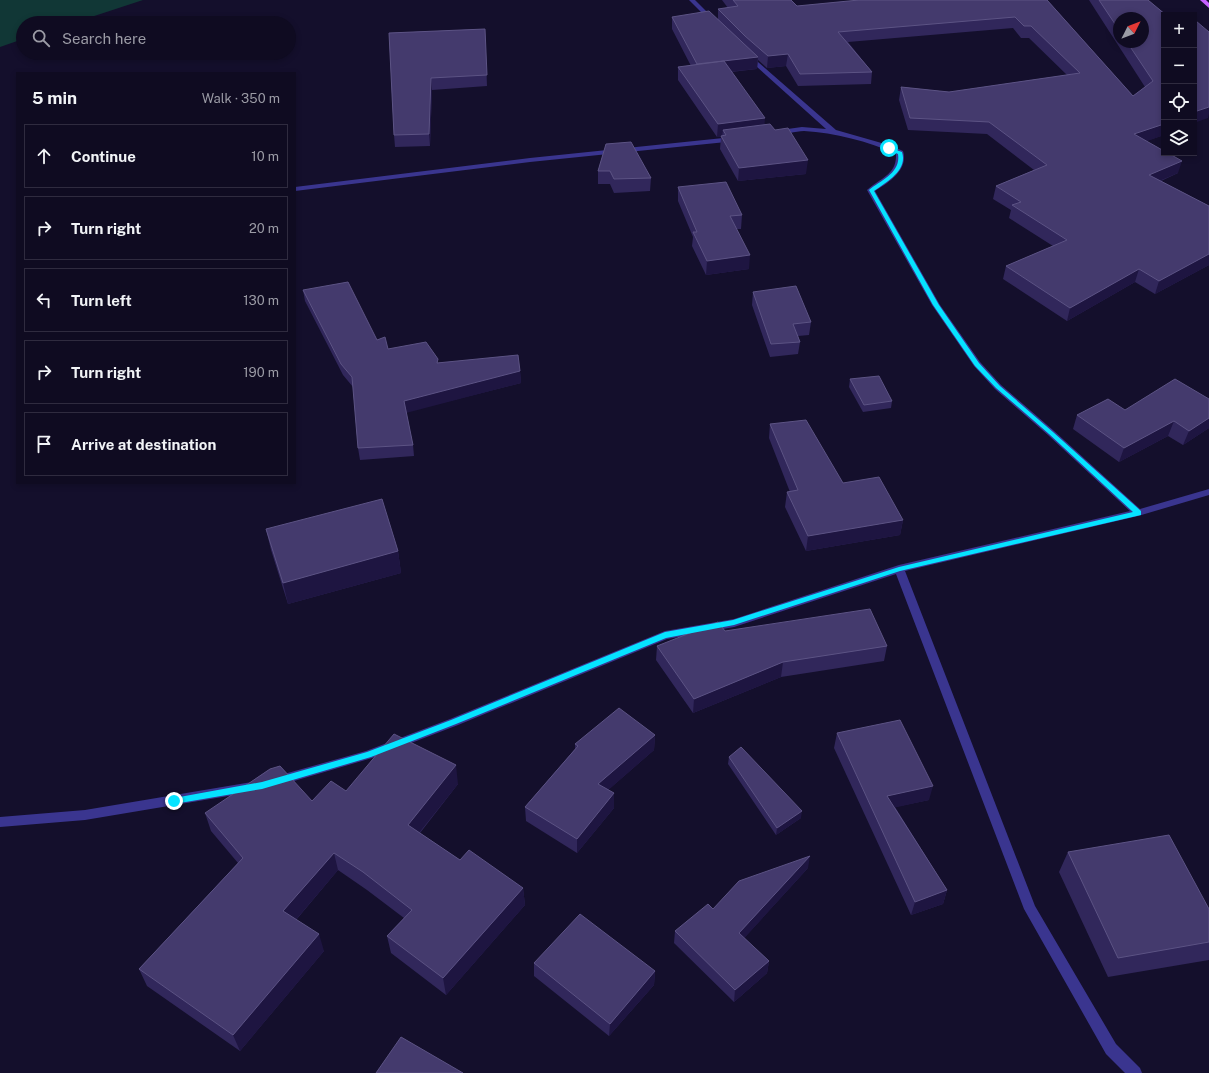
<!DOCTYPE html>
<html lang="en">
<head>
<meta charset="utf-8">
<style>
	:root { --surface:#0f0b21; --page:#1d192e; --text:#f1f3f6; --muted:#9b9ba5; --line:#2f2b3f }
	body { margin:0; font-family:"Public Sans",sans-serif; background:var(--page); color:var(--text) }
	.controls { position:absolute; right:12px; top:12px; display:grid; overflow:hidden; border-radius:0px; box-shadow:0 2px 6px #0003 }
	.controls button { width:36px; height:36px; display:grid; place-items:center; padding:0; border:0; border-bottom:1px solid var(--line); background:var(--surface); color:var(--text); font:20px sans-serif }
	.compass { position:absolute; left:1113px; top:12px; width:36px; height:36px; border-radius:50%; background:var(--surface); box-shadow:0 2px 6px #0003; rotate:48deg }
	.stop { position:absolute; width:12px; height:12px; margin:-9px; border:3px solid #06e3ff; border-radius:50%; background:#fff }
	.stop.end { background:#06e3ff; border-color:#fff; box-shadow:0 1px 4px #0008 }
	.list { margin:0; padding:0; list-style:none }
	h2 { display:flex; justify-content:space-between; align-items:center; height:52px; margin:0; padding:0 16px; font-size:17px }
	h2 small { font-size:13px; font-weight:400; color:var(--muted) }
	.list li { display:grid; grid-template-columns:26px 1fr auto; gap:12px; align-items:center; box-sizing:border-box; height:64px; margin:0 8px 8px; padding:0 8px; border:1px solid var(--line); border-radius:0px }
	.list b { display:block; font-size:15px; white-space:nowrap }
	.list em { font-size:13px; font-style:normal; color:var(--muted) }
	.icon { flex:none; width:22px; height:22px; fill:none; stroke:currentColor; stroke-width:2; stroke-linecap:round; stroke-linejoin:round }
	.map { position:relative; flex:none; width:1209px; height:1073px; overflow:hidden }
	.search { position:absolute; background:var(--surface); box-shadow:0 2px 6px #0003; left:16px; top:16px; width:280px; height:44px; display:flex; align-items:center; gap:10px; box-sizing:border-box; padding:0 14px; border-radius:22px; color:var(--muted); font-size:15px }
	.panel { position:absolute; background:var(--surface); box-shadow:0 2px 6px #0003; left:16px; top:72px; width:280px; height:412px; border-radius:0px }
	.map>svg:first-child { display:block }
</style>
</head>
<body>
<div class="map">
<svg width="1209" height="1073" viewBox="0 0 1209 1073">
	<rect width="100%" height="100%" fill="#140f2c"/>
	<!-- green -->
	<path fill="#113736" d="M0 0H143L73 23H23V39L0 47Z"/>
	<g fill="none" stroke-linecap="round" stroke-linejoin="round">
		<!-- minor -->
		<path fill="#3a358f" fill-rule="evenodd" d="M689 0H695L715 20V22H711Z
			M746 55H750L836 130 892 146 903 151C909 170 888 183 875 191L940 305 980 362 1001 385 1054 431 1140 509 1209 489V495L1138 516 905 571 1035 906 1116 1044 1140 1068 1142 1073H1125L1106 1054 1024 909 896 574 734 627 667 639 458 725 372 758 277 786 273 784 271 781 273 778 277 776 366 751 450 719 665 631 734 619 899 565 1130 511 1048 435 995 389 974 366 932 305 867 190C880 178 897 175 896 154 868 141 835 133 804 131 794 131 783 136 773 135V131L802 127 826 129 746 57Z
			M733 137 737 139 736 141 530 162 295 191V187L530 158Z
			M252 782 256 784 258 787 256 790 252 792 85 820 0 827V817L85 810Z"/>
		<!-- primary -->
		<path fill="#c661ff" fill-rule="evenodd" d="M1200 0H1206L1209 3V8Z"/>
	</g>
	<!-- wall -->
	<path fill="#31275b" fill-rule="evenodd" d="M722 0H791L797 6 853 1V0H1047L1133 96 1145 87 1089 0H1148L1164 15V135L1146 141 1178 173 1161 181 1209 206V265L1155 294 1135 282 1067 321 1003 279 1006 266 1053 246 1009 218 1011 210 993 199 996 186 1034 170 987 134 908 130 899 100 901 87 949 92 1067 75 1029 38H1021L1013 28 848 42 872 72 871 84 798 86 786 66 767 68 758 60 757 69 731 72 765 125 806 174 738 181 720 149 721 137H717L678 80V67L691 66 672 29V17L718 19V9L728 8ZM1119 18 1143 42H1119Z
		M485 29 487 86 432 90 430 146 395 147 394 135 389 33Z
		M606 144 651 178 650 191 614 193 610 184H598V171Z
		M678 187 742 215 741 229H736L749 269 706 275 692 246 693 237 678 201Z
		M303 290 377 340 388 349 438 363 520 371 521 383 406 412 413 445 414 456 360 460 358 448 353 387 343 375 305 301Z
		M753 292 811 322 809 335 798 336 800 342 798 354 770 357 752 305Z
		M850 379 892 401 891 408 863 412 849 387Z
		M1209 399V428L1183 445 1168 436 1119 462 1073 429 1077 415 1125 410Z
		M770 424 843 483 903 520 900 535 806 551 785 507 787 492H790L769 438Z
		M266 529 398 551 401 573 288 604 271 550Z
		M725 631 887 646 884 661 781 677 693 713 656 660 657 646Z
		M837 733 929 800 895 807 947 890 943 904 911 915 834 748Z
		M655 735 654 750 608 790 614 808 577 853 526 821 525 807 575 749V744Z
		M729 757 801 818 776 835 728 764Z
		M458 784 420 833 460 860 523 888 525 905 446 995 391 953 387 936 404 918 367 890 338 870 296 920 324 951 240 1051 147 986 139 969 238 863 211 831 205 813 312 801 346 791Z
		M1068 852 1209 909V960L1108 977 1059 872Z
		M808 868 744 938 769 961 767 973 734 1002 674 943 675 931 713 909Z
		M534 963 655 971 654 985 609 1036 534 976Z"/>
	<!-- shaded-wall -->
	<path fill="#1e1541" d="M788 54 786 66 767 68 768 56Z
		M758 57 757 69 696 75 697 64Z
		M431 78 432 90 430 146 429 134Z
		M1209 107V114L1208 118 1194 123V112Z
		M765 118 764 131 726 135 723 130 722 137 721 136V137H717L718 124Z
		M1164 124V135L1131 147 1134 134Z
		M808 160 806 174 738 181 739 168Z
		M1182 161 1178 173 1145 187 1149 175Z
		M1209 254V265L1155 294 1159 281Z
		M750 255 749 269 706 275 707 261Z
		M1139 269 1135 282 1067 321 1070 308Z
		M520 371 521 383 406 413 404 401Z
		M1209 418V428L1183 445 1189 431Z
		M1174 421 1168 436 1119 462 1124 448Z
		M903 520 900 535 806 551 808 536Z
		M398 551 401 573 288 604 283 583Z
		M783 662 781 677 693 713 694 699Z
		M655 735 654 750 598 799V784Z
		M456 765 458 784 411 843 408 825Z
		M933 786 929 800 884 810 887 796Z
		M614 793V808L577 853V839Z
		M802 811 801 818 776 835 777 828Z
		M334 853 338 870 288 929 283 911Z
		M810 856 808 868 738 945 739 933Z
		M523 888 525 905 446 995 443 978Z
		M947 890 943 904 911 915 915 902Z
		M319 934 324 951 240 1051 233 1035Z
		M769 961 767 973 734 1002 735 990Z
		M655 971 654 985 609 1036 610 1024Z"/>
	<!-- building -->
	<path fill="#443a6d" stroke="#5c5384" d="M733 0H791L797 6 859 0H1047L1133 96 1153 81 1127 42H1143V18H1119V30L1099 0H1148L1166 15H1164V124L1134 134 1164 151V153H1168L1182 161 1149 175 1209 206V254L1159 281 1139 269 1070 308 1006 266 1067 240 1012 205 1021 202 996 186 1047 165 989 122 910 118 901 87 949 92 1080 73 1031 26H1024L1015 17 838 32 872 72 800 74 788 54 768 56 745 36 718 9 738 6Z
		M709 11 758 57 697 64 672 17Z
		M1194 21H1196L1209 32V107L1194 112Z
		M485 29 487 75 431 78 429 134 394 135 389 33Z
		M724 61 765 118 718 124 678 67Z
		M770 124 775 130 788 128 808 160 739 168 721 136 726 135 723 130Z
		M631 142 651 178 614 179 610 171H598L606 144Z
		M726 182 742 215 730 216 750 255 707 261 693 232H697L678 187Z
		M348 282 377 340 385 337 388 349 426 342 438 359 437 363 518 355 520 371 404 401 413 445 358 448 352 377 341 364 303 290Z
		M796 286 811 322 793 324 800 342 771 344 753 292Z
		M879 376 892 401 864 405 850 379Z
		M1175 379 1209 399V418L1189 431 1174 421 1124 448 1077 415 1108 399 1125 410Z
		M806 420 843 483 879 477 903 520 808 536 787 492 798 490 770 424Z
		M382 499 398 551 283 583 266 529Z
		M870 609 887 646 783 662 694 699 657 646 718 622 725 631Z
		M619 708 655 735 598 784 614 793 577 839 525 807 578 746 575 744Z
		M900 720 933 786 887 796 947 890 915 902 837 733Z
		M394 734 456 765 408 825 460 860 469 850 523 888 443 978 387 936 412 910 363 872 334 853 283 911 319 934 233 1035 139 969 243 858 205 813 270 769 280 766 312 801 331 781 346 791Z
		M741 747 802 811 777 828 729 757Z
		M1169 835 1209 909V942L1118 958 1068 852Z
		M810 856 739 933 769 961 735 990 675 931 708 904 713 909 739 881Z
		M580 914 655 971 610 1024 534 963Z
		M401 1037 463 1073H376Z"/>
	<!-- route -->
	<path fill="#06e3ff" d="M887 147 902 152C908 170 887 182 874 191L939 305 979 363 1000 386 1053 432 1141 511V515L900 571 734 625 666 638 456 724 371 757 262 789 174 804 171 803 170 801 174 798 262 782 367 752 451 720 665 632 733 620 899 567 1133 512 1049 434 996 388 975 366 933 305 869 190C881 180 901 173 898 154L887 149Z"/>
</svg>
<div class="controls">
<button>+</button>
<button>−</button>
<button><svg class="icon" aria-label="locate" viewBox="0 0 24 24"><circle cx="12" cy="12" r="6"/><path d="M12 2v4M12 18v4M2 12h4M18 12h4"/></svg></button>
<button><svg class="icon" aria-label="layers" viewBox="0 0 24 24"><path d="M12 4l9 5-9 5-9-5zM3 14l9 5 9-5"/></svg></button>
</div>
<svg class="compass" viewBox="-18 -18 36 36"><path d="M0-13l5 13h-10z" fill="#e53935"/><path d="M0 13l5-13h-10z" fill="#9b9ba5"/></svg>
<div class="stop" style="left:889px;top:148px"></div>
<div class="stop end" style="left:174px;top:801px"></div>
<div class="search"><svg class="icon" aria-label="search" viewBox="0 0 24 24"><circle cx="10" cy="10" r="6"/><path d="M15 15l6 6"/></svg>Search here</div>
<section class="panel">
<h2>5 min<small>Walk · 350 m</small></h2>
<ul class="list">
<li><svg class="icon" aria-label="ahead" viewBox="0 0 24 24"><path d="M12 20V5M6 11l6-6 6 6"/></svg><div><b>Continue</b></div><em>10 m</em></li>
<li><svg class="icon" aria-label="right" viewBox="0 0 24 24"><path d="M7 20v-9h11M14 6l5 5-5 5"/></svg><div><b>Turn right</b></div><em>20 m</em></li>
<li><svg class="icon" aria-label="left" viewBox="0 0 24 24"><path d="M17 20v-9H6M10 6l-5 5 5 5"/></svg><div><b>Turn left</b></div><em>130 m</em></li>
<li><svg class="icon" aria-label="right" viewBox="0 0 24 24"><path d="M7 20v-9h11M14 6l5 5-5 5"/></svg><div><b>Turn right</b></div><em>190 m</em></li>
<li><svg class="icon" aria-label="arrive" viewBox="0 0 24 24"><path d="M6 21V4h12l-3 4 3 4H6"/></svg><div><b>Arrive at destination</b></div></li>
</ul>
</section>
</div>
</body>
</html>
